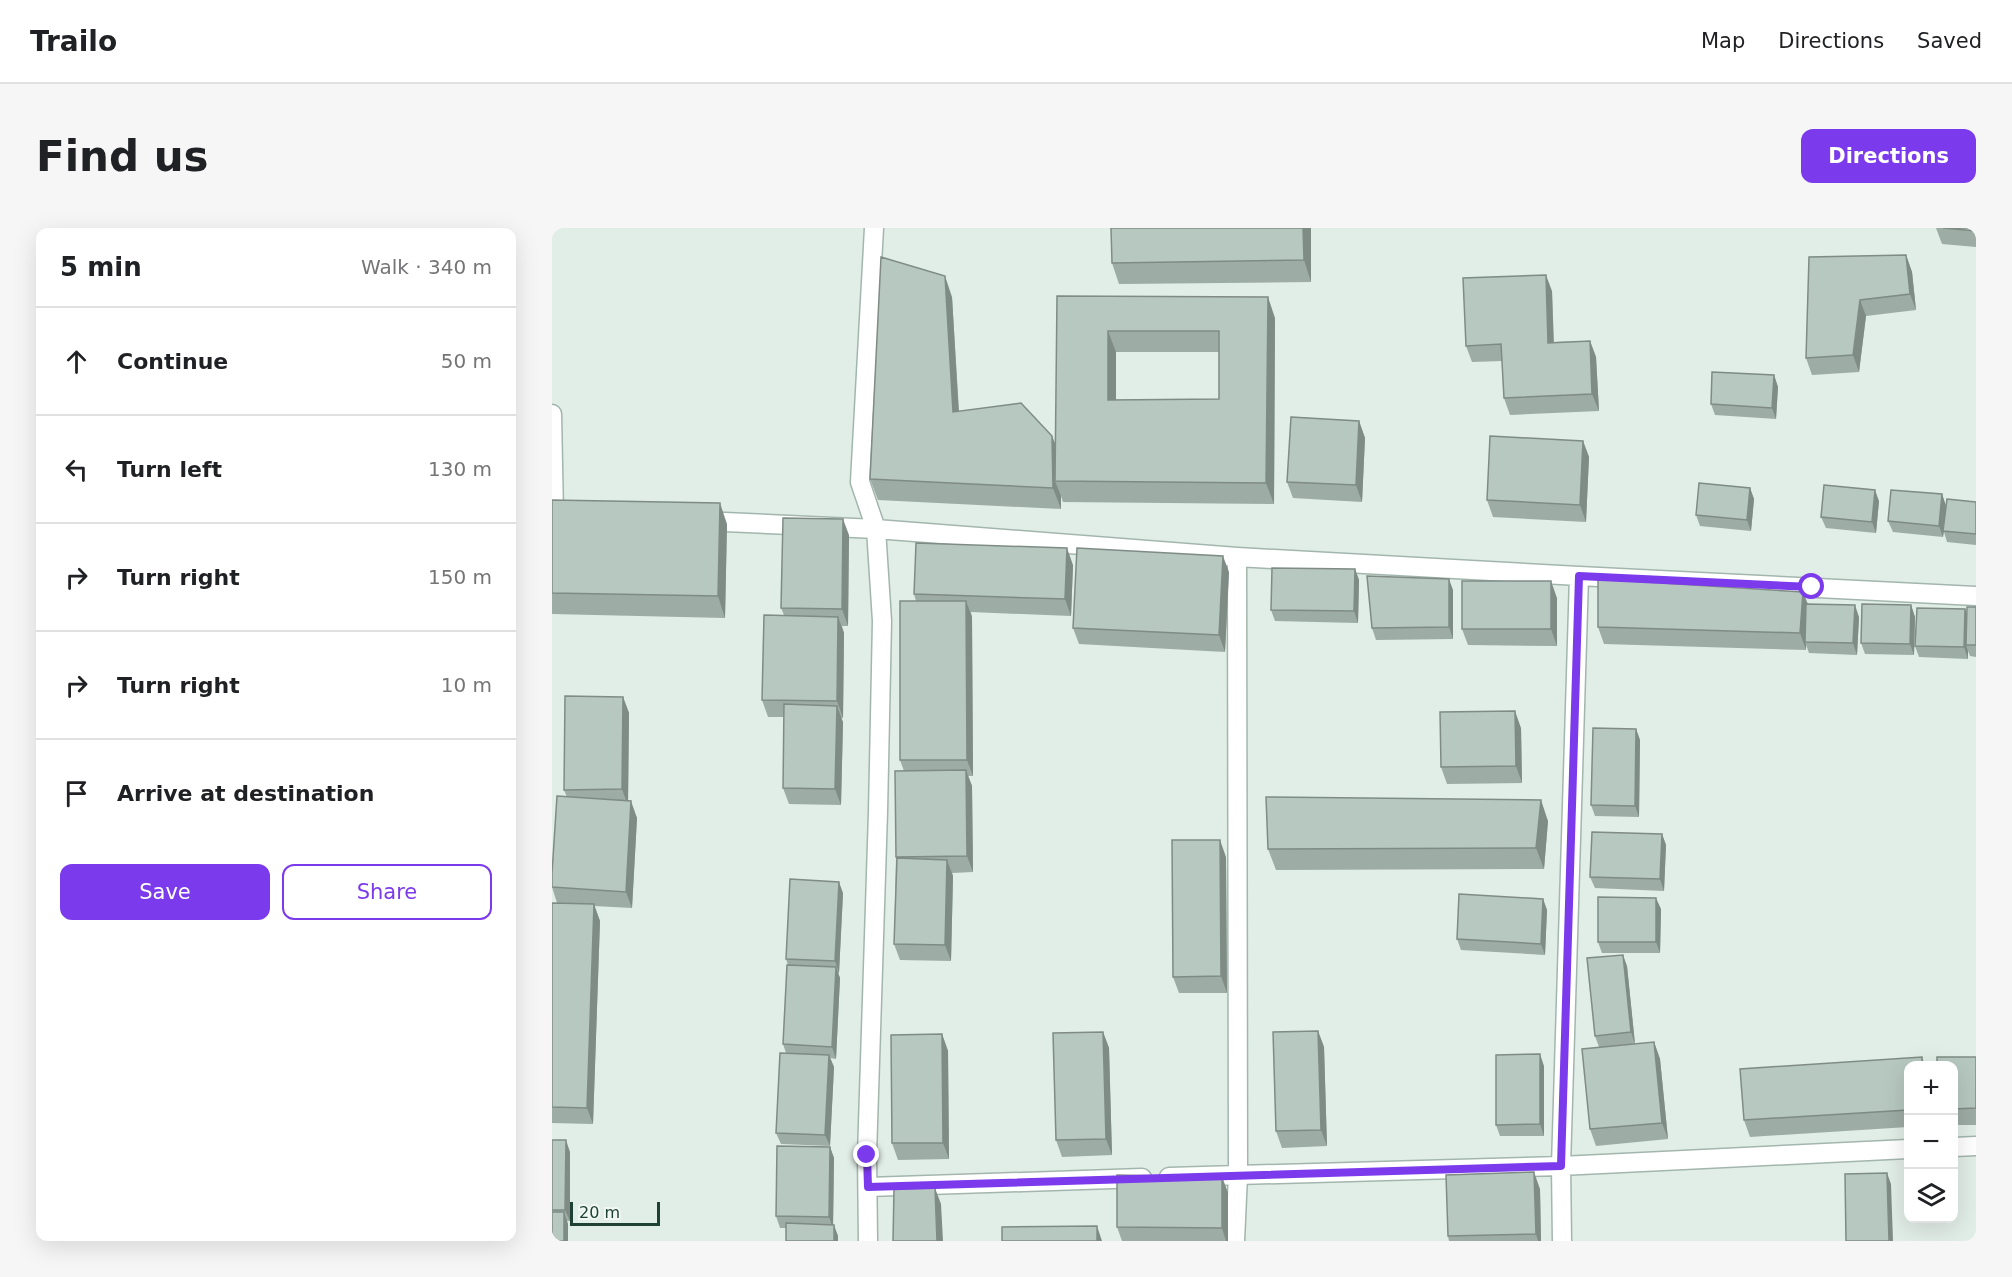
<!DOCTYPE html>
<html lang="en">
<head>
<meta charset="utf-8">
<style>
	:root { --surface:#fff; --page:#f6f6f6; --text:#202124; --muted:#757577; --line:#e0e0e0; --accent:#7c3aed }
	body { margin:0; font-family:"DejaVu Sans",sans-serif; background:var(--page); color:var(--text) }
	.controls { position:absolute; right:18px; bottom:18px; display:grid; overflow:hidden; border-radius:12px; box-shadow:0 6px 24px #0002 }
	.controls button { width:54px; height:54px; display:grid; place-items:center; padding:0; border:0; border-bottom:2px solid var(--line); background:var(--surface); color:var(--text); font:30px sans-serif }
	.scale { position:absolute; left:18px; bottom:15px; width:90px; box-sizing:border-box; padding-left:6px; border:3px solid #1f4035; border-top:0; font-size:16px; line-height:21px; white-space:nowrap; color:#1f4035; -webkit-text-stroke:4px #f2f9f5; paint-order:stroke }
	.stop { position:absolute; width:18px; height:18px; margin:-14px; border:4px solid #7c3aed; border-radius:50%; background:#fff }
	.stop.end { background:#7c3aed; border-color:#fff; box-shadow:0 2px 6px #0008 }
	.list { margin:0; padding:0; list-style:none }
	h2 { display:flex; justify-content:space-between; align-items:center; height:78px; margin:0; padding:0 24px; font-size:26px }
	h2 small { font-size:20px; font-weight:400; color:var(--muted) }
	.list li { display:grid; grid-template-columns:39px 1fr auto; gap:18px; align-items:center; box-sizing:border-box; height:108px; padding:0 24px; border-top:2px solid var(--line) }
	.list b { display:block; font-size:22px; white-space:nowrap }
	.list em { font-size:20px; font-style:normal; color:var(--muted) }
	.actions { display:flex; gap:12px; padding:18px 24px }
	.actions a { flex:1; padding:14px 0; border:2px solid var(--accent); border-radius:12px; text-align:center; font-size:21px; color:var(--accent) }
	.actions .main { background:var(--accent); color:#fff }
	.icon { flex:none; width:33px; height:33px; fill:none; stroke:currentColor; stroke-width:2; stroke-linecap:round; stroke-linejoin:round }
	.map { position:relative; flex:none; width:1424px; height:1013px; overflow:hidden; border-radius:12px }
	header { display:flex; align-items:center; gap:36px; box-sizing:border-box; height:84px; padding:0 30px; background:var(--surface); border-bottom:2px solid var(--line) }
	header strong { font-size:28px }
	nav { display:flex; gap:33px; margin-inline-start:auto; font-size:21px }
	.intro { display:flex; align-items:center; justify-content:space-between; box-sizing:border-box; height:144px; padding:0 36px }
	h1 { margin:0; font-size:42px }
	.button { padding:15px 27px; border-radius:12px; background:var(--accent); color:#fff; font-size:21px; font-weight:700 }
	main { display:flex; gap:36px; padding:0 36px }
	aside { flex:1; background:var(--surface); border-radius:12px; box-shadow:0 6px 24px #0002 }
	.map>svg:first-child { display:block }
</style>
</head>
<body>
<header>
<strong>Trailo</strong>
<nav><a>Map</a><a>Directions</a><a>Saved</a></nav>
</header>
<div class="intro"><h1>Find us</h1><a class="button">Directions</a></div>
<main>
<aside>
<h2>5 min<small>Walk · 340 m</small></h2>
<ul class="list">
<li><svg class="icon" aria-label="ahead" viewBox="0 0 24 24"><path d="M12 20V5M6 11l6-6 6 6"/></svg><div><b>Continue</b></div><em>50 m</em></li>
<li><svg class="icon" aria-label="left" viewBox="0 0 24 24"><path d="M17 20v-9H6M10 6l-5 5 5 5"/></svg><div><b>Turn left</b></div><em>130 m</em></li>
<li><svg class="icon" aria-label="right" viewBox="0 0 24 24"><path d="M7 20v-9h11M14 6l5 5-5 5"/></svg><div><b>Turn right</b></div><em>150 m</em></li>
<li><svg class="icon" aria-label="right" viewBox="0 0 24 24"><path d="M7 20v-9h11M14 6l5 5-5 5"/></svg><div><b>Turn right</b></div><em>10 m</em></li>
<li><svg class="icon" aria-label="arrive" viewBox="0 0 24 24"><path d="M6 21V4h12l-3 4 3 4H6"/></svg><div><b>Arrive at destination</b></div></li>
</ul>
<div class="actions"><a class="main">Save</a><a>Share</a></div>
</aside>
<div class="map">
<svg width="1424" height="1013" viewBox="0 0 1424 1013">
	<rect width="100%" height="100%" fill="#e1ede7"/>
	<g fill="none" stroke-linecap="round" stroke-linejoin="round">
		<!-- minor casing -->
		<g stroke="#a3b6ae" stroke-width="21">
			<path id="minor" d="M0 186 2 287
				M150 293 324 301 685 329 1027 348 1424 368
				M1402 919 1424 918
				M617 949 1009 938 1356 921
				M316 959 590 950
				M316 1013 315 927 326 584 330 393 324 301 308 254 322 0
				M683 1013 686 947 685 329
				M1010 1013 1009 938 1027 348"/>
		</g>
		<!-- minor -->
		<use href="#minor" stroke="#fff" stroke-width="18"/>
	</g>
	<!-- wall -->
	<path fill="#9daca5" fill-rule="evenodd" d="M759 0V54L567 56 560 35Z
		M1384 0H1424V19L1390 16Z
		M1354 27 1360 44 1364 82 1314 88 1307 144 1260 147 1254 130 1257 29Z
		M1000 63 1002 114 1038 113 1044 129 1047 183 958 187 952 170 950 133 920 134 914 118Z
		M505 68 723 90 722 276 511 274 509 268V281L326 272 318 251 400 69 407 183 500 208 504 217ZM564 124H667V171L564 172Z
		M1222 147 1226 159 1224 191 1163 187 1159 176Z
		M807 193 813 210 810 274 741 270 735 254Z
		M1031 213 1037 229 1034 294 941 289 935 272Z
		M1198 260 1202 271 1199 303 1148 298 1144 287Z
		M1390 266 1394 278 1424 274V317L1395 314 1392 304 1391 309 1341 304 1336 293Z
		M0 272 175 296 173 390 0 386Z
		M1327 273 1324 305 1274 300 1269 289Z
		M297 307 296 398H290L292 405 291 490H289L291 494 289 577 237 576 231 560 232 489H216L210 472 232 387 229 380Z
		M521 337 519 388 419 384 420 389 421 548H416L420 558 421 644 400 645 401 648 399 733 348 732 342 716 344 629 352 543 348 532 364 373 362 366Z
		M803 341 807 352 806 395 723 393 719 382Z
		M677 344 673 424 527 416 521 400Z
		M901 362V411L824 412 820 400Z
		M1251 364 1256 376 1307 389 1305 427 1257 425 1254 417V422L1052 416 1046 399Z
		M1005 370V418L916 417 910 401Z
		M1359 377 1363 389 1362 427 1313 426 1309 415Z
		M1424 379V429L1418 428 1416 423V431L1367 429 1363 418 1413 381 1415 386Z
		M71 469 77 485 76 573 85 590 80 680 42 678 48 693 41 896 0 895V675H5L0 659 15 569 12 562Z
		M969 500 970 555 895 556 889 539Z
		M1084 501 1088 512 1087 589 1043 588 1039 577Z
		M996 593 992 641 724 642 716 621Z
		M1110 606 1114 617 1112 663 1043 660 1038 649Z
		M674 629 675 765H627L621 749Z
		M291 665 287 745H286L288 750 284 831 278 830 282 839 278 918 229 916 224 905 234 825 231 816 236 737 234 731Z
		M991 671 995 682 993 727 909 722 905 711Z
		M1109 681 1108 725H1050L1046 714Z
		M1075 738 1083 816 1102 814 1108 831 1116 911 1044 918 1038 901 1047 819 1043 808Z
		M766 803 772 819 775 918 730 920 724 903Z
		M551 804 557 820 560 927 510 929 504 912Z
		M390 806 396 823 397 931 346 932 340 915Z
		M1370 829 1373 837H1356V899L1198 909 1192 892Z
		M1424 829V897H1401V837Z
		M992 838V908H948L944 897Z
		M0 912 18 924V993H15L16 996V1013H0Z
		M278 919 282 930 281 997 286 1008V1013H234V1000H228L224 988Z
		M670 949 676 965V1013H570L565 999Z
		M988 961 989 1013H897L896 1008Z"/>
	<!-- shaded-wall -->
	<path fill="#7f8c86" d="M751 0H759V54L752 32Z
		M1354 27 1360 44 1364 82 1358 66Z
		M994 47 1000 63 1002 131 996 115Z
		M393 48 400 69 408 205 401 184Z
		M716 69 723 90 722 276 714 255Z
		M1308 72 1314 88 1307 144 1301 127Z
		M556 103 564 124V193L556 172Z
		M1038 113 1044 129 1047 183 1040 166Z
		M1222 147 1226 159 1224 191 1220 180Z
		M807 193 813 210 810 274 804 257Z
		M500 208 508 229 503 253 509 268V281L501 260Z
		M1031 213 1037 229 1034 294 1028 277Z
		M1198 260 1202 271 1199 303 1195 292Z
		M1323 262 1327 273 1324 305 1320 294Z
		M1390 266 1394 278 1391 309 1387 298Z
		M168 275 175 296 173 390 166 368Z
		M291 291 297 307 296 398 290 381Z
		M515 320 521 337 519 388 513 371Z
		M671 328 677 344 673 424 667 407Z
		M803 341 807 352 806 395 802 383Z
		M897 351 901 362V411L897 399Z
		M999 353 1005 370V418L999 401Z
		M1251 364 1257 380 1253 414 1254 417V422L1248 405Z
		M414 373 420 389 421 548 415 532Z
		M1303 377 1307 389 1305 427 1301 415Z
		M1359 377 1363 389 1362 427 1358 416Z
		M1413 381 1417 392 1414 417 1416 423V431L1412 419Z
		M286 389 292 405 291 490 285 473Z
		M71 469 77 485 76 578 70 561Z
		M285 478 291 494 289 577 283 561Z
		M963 483 969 500 970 555 964 538Z
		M1084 501 1088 512 1087 589 1083 578Z
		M414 542 420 558 421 644 415 628Z
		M989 572 996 593 992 641 984 620Z
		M79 573 85 590 80 680 74 664Z
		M1110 606 1114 617 1112 663 1108 651Z
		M668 612 674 629 675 765 669 748Z
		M395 632 401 648 399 733 393 717Z
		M287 654 291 665 287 745 283 733Z
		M1104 670 1109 681 1108 725 1104 714Z
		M991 671 995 682 993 727 989 716Z
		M42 676 48 693 41 896 35 880Z
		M1071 727 1075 738 1083 816 1079 804Z
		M284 739 288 750 284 831 280 819Z
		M766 803 772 819 775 918 769 902Z
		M551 804 557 820 560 927 554 911Z
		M390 806 396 823 397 931 391 915Z
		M1102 814 1108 831 1116 911 1110 895Z
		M988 826 992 838V908L988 896Z
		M277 827 282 839 278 918 273 907Z
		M14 912 18 924V993L13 982Z
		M278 919 282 930 281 1001 277 989Z
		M982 944 988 961 989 1013H986L984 1006Z
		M1335 945 1339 956 1341 1013H1337Z
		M670 949 676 965V1013H674L670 1000Z
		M383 960 389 976 391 1013H385Z
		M12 984 16 996V1013H12Z
		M282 997 286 1008V1013H282Z
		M545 998 550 1013H545Z"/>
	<!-- building -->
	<path fill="#b6c8c0" stroke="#7f8c86" stroke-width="1.5" fill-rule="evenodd" d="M559 0H751L752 32 560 35Z
		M1391 0H1424V3Z
		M1354 27 1358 66 1308 72 1301 127 1254 130 1257 29Z
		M329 29 393 48 401 184 469 175 500 208 501 260 318 251Z
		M994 47 996 115 1038 113 1040 166 952 170 949 116 914 118 911 50Z
		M505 68 716 69 714 255 503 253ZM556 103H667V171L556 172Z
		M1160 144 1222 147 1220 180 1159 176Z
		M739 189 807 193 804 257 735 254Z
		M938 208 1031 213 1028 277 935 272Z
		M1147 255 1198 260 1195 292 1144 287Z
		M1272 257 1323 262 1320 294 1269 289Z
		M1339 262 1390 266 1387 298 1336 293Z
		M1395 271 1424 274V306L1391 303Z
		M0 272 168 275 166 368 0 365Z
		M231 290 291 291 290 381 229 380Z
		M364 315 515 320 513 371 362 366Z
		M525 320 671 328 667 407 521 400Z
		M720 340 803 341 802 383 719 382Z
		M815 348 897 351V399L820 400Z
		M1046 351 1251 364 1248 405 1046 399Z
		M910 353H999V401H910Z
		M348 373H414L415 532H348Z
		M1254 376 1303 377 1301 415 1253 414Z
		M1310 376 1359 377 1358 416 1309 415Z
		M1415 379H1424V417H1414Z
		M1365 380 1413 381 1412 419 1363 418Z
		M212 387 286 389 285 473 210 472Z
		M13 468 71 469 70 561 12 562Z
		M232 476 285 478 283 561 231 560Z
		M963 483 964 538 889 539 888 484Z
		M1041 500 1084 501 1083 578 1039 577Z
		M414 542 415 628 344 629 343 543Z
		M5 568 79 573 74 664 0 659V645Z
		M714 569 989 572 984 620 716 621Z
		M1040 604 1110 606 1108 651 1038 649Z
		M620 612H668L669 748 621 749Z
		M345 630 395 632 393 717 342 716Z
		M238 651 287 654 283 733 234 731Z
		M907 666 991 671 989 716 905 711Z
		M1046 669 1104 670V714H1046Z
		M0 675 42 676 35 880 0 879Z
		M1071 727 1079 804 1043 808 1035 730Z
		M235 737 284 739 280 819 231 816Z
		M766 803 769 902 724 903 721 804Z
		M551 804 554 911 504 912 501 805Z
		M390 806 391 915H340L339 807Z
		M1102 814 1110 895 1038 901 1030 821Z
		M228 825 277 827 273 907 224 905Z
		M988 826V896L944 897V827Z
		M1370 829V837H1356V882L1192 892 1188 841Z
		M1385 829H1424V880L1401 881V837H1385Z
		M0 912H14L13 982H0Z
		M225 918 278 919 277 989 224 988Z
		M982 944 984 1006 896 1008 894 947Z
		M1335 945 1337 1013H1294L1293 946Z
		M565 947 670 949V1000L565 999Z
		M383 960 385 1013H341L342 961Z
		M0 984H12V1013H0Z
		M234 995 282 997V1013H234Z
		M545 998V1013H450V999Z"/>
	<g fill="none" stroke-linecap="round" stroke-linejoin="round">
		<!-- route -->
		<path stroke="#7c3aed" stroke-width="8" d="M315 927 316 959 1009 938 1027 348 1260 359"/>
	</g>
</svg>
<div class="controls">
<button>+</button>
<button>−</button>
<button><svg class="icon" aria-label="layers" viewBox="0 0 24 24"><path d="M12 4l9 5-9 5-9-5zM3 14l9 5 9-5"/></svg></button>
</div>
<div class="scale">20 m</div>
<div class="stop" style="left:1260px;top:359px"></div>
<div class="stop end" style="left:315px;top:927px"></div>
</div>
</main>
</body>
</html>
